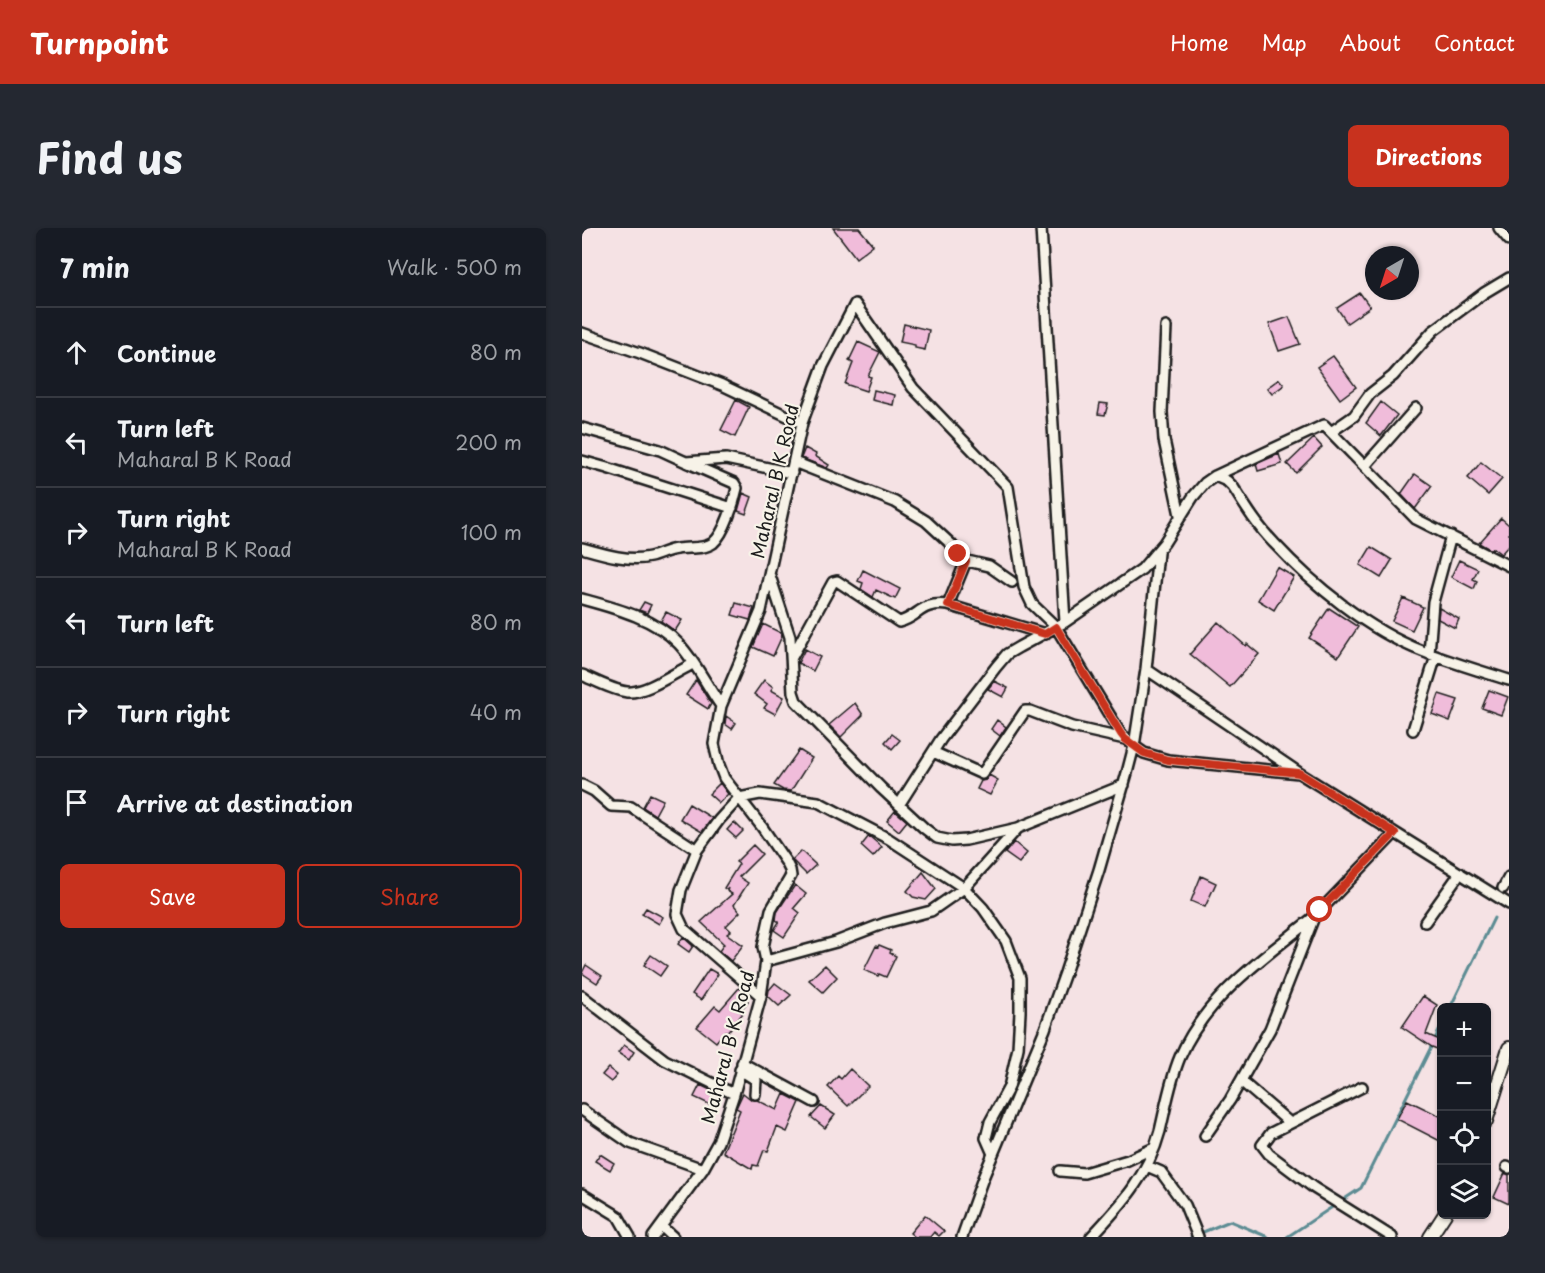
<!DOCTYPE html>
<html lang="en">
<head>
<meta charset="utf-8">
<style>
	:root { --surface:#171b24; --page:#242831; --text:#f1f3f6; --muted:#9ea1a6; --line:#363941; --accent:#c8321e }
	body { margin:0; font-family:"Playpen Sans",sans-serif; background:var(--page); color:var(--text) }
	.controls { position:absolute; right:18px; bottom:18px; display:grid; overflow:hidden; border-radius:9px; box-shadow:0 2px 4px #0004 }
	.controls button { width:54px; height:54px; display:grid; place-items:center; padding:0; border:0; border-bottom:2px solid var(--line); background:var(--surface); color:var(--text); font:30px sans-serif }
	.compass { position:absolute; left:783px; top:18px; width:54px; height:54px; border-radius:50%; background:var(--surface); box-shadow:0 2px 4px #0004; rotate:219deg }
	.stop { position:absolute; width:18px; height:18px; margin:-14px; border:4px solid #c8321e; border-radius:50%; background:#fff }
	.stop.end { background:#c8321e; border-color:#fff; box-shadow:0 2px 6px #0008 }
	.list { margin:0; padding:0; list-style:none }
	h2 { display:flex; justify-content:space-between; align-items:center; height:78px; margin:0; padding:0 24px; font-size:26px }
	h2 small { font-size:20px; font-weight:400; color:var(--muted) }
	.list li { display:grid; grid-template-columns:39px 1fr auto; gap:18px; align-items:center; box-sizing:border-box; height:90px; padding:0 24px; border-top:2px solid var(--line) }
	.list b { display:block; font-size:22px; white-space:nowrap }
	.list p { margin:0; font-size:20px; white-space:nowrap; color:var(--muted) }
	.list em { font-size:20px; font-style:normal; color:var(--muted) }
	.actions { display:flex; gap:12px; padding:18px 24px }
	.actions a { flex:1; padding:14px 0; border:2px solid var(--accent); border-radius:9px; text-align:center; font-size:21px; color:var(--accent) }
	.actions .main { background:var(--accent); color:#fff }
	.icon { flex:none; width:33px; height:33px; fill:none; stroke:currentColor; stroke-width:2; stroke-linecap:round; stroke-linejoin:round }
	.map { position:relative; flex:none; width:927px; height:1009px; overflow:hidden; border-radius:9px }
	header { display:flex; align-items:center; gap:36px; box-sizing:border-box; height:84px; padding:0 30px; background:var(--accent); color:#fff }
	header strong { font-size:28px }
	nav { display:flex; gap:33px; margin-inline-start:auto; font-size:21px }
	.intro { display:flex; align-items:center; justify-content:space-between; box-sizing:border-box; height:144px; padding:0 36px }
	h1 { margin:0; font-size:42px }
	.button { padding:15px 27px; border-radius:9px; background:var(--accent); color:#fff; font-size:21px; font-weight:700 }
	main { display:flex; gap:36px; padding:0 36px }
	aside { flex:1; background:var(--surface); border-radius:9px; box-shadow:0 2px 4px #0004 }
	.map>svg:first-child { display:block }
</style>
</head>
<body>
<header>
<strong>Turnpoint</strong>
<nav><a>Home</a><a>Map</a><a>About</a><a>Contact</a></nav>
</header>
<div class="intro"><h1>Find us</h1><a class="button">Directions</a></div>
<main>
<aside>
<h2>7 min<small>Walk · 500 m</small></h2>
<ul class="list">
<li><svg class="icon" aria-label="ahead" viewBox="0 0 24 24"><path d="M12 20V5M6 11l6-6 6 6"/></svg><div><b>Continue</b></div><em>80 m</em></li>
<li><svg class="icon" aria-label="left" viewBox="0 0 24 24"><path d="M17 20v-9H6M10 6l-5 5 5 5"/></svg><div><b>Turn left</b><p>Maharal B K Road</p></div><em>200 m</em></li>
<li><svg class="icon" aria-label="right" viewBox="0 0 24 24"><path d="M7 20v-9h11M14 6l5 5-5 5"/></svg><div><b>Turn right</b><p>Maharal B K Road</p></div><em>100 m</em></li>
<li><svg class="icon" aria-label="left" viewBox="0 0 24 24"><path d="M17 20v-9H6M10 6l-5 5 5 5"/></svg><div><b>Turn left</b></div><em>80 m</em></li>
<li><svg class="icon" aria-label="right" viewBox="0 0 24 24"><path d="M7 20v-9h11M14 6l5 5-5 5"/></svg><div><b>Turn right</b></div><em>40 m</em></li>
<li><svg class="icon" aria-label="arrive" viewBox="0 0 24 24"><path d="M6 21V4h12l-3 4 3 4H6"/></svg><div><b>Arrive at destination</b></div></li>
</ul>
<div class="actions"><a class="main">Save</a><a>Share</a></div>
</aside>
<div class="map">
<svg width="927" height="1009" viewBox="0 0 927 1009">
	<rect width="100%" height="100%" fill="#f5e2e4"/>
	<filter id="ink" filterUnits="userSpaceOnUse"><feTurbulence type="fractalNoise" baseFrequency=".0167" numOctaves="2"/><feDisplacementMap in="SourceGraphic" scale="12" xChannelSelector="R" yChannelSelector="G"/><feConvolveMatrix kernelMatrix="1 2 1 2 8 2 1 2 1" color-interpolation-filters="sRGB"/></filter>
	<g filter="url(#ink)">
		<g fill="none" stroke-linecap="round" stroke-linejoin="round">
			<!-- stream -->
			<path stroke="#5c8c93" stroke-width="3" d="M868 780 912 690
				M609 1009 648 993 686 1009
				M705 1009 779 960 860 797"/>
		</g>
		<!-- building -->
		<path fill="#f0bcda" stroke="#1c1c1c" stroke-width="1.5" d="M251 0H277L291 17 274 30Z
			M778 65 788 79 765 95 755 80Z
			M707 89 718 116 697 123 687 96Z
			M322 96 347 102 343 122 333 120V117L318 114Z
			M276 114 298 124 286 148 289 149 284 163 263 156 271 135 267 133Z
			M751 128 774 159 758 171 735 139Z
			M697 151 702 157 690 166 685 160Z
			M292 162 313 167 311 177 290 172Z
			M154 172 167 179 153 209 139 202Z
			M799 174 815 187 799 208 784 195Z
			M518 175 526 176 523 187 516 186Z
			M732 210 740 219 714 245 705 236Z
			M223 220 234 226 233 228 247 237 245 240 219 230Z
			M697 226 700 236 676 243 674 236Z
			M899 234 920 251 906 267 886 250Z
			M833 246 850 258 833 281 819 266Z
			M161 265 170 269 164 286 156 283Z
			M919 290 927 297V317L919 326 911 320 909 322 897 315Z
			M789 319 810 332 799 350 778 337Z
			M877 332 896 341 891 351 895 353 892 361 869 349Z
			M695 339 712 349 692 382 676 372Z
			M281 342 318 361 313 371 294 362 291 369 279 361 281 355 276 353Z
			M821 370 841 379 830 402 810 393Z
			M62 374 69 377 65 385 57 382Z
			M154 375 172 380 168 392 150 387Z
			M747 380 776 399 756 429 727 410Z
			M857 380 877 391 873 400 856 391Z
			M84 384 100 392 93 403 79 393Z
			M636 394 664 418 665 416 677 426 648 459 608 426Z
			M181 396 199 405 200 408 191 428 171 419Z
			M223 421 238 429 231 443 216 435Z
			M114 452 129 476 126 481 104 467Z
			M182 452 191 459 189 462 202 469 193 486 182 480 185 476 172 466Z
			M412 453 426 460 421 469 406 461Z
			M907 462 926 469 919 487 900 480Z
			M857 466 876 472 868 493 850 486Z
			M273 475 281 487 259 509 247 497Z
			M144 488 154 495 150 501 143 496Z
			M415 492 424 499 418 508 409 501Z
			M310 506 318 512 310 521 303 514Z
			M217 522 230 530 209 563 201 562 192 557Z
			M407 547 416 552 408 567 395 561 399 553 404 552Z
			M138 555 146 566 137 575 127 566Z
			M68 566 81 572 73 587 61 579Z
			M107 576 130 590 120 604 98 591Z
			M313 583 325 593 317 603 305 593Z
			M152 594 161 603 154 610 145 602Z
			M287 608 300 619 291 629 279 618Z
			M432 614 445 625 437 635 423 625Z
			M171 617 180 626 157 649 166 655 152 677 158 684 144 698 149 703 145 706 161 717 149 733 137 723 142 716 119 694 150 666 145 663 146 660 145 662 142 660 157 636 154 634Z
			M219 623 234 637 224 646 210 632Z
			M341 644 354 661 344 672 331 669 325 663Z
			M619 648 634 655 623 679 609 673Z
			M213 657 224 666 212 680 218 685 202 709 192 702 197 694 194 692 195 684Z
			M64 680 81 689 77 696 60 686Z
			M101 709 111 718 107 724 96 716Z
			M297 717 309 722 308 725 314 728 304 749 297 746 296 748 282 742 294 718 296 719Z
			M69 727 85 738 78 748 62 737Z
			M4 737 20 748 15 755 0 745Z
			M243 737 255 749 241 764 227 752Z
			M127 741 136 746 119 772 110 766Z
			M193 755 209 767 197 778 186 768 187 762Z
			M157 760 165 766 162 770 166 773 158 783 161 785 145 805 143 803 134 814 115 799 133 778 138 782Z
			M841 768 855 777 844 806 860 813V823L850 819 820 799Z
			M42 817 52 824 47 832 36 825Z
			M26 840 35 847 29 854 20 847Z
			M268 841 286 858 266 878 246 859 256 848 259 851Z
			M118 857 139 867 133 879 112 869Z
			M161 865 170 872H175L195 882 202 866 218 874 205 904 195 899 186 923 182 922 176 938 171 937 170 941 141 924 158 882 154 880Z
			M825 872 860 889V914L815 891Z
			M239 878 253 887 243 900 229 889Z
			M18 926 32 935 28 942 13 933Z
			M923 945 927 947V976L912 969Z
			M343 987 362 1003 357 1008 352 1004 348 1009H333L328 1005Z"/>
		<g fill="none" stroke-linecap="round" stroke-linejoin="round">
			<!-- street casing -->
			<g stroke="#1c1c1c" stroke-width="14">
				<path id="street" d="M459 0 483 394
					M917 0 927 12
					M584 99 580 184 582 212 598 287
					M0 105 58 125 140 157 220 195
					M0 200 78 222 104 234 144 231 210 245
					M749 204 772 188 788 166 811 148 851 103 902 65 927 50
					M0 233 25 240 150 280
					M212 234 313 274 344 293 369 316 381 332 407 338 430 354
					M783 238 834 180
					M633 248 645 253 651 259C663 278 676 299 692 315 731 357 786 402 840 423 868 434 898 443 927 452
					M0 320C21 326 47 334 68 329 77 327 85 322 95 321 106 319 121 322 131 315 143 305 152 274 155 260L152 255 104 234
					M188 348 208 409 211 464 214 473 299 560 342 600 355 610 370 613 384 612 436 600 542 557
					M0 371C33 380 73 390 97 416 113 433 125 458 139 478
					M366 377 384 333
					M847 426 851 374 869 308
					M210 429 251 354 255 353 317 394C339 388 337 374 366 377L463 406
					M564 441 716 544
					M0 447C14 453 30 462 45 464 63 466 94 444 111 436
					M831 502 854 428
					M351 524 400 546 443 483H448L490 499 543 511
					M0 557 12 563 29 578 49 579 115 622 137 592 157 570 178 566 236 574 307 611 382 660 401 680 424 713 438 750V784L436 820 427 859 408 894 404 910 411 926
					M317 577 359 511 414 439 425 426 437 419 483 394 560 341 582 315 611 269 623 255 633 248 742 197 834 291 927 338
					M115 622 99 662 95 686 102 701 179 768
					M921 660 927 649
					M843 694 878 645
					M184 733 254 714 303 695 349 683 382 660 436 600
					M0 768 83 832 152 866
					M160 835 232 874
					M158 842 174 852 173 866
					M659 853 708 895
					M780 859 689 905 680 917 687 926 732 960 810 1009
					M0 882 48 915 121 941
					M623 908 648 872 688 801 732 689 813 605
					M565 938 579 944 603 977 616 1009
					M925 939 927 940
					M478 943 502 945 546 932 572 920
					M0 966 36 988 48 1009
					M80 999 91 1009
					M71 1009 121 941 136 914 152 866 179 768 184 733 181 719 189 682 209 648 208 642 204 634 180 599 142 550 137 537 132 516 139 478 179 383 220 195 241 138 273 76 331 160 426 259 442 359 450 376 474 399 539 506 552 518 562 525 586 532 717 545 927 676
					M380 1009 401 950 463 801 483 745 517 642 545 545 552 518 564 441 576 325
					M509 1009C540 976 566 948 578 903 584 878 588 853 598 829 625 767 682 730 732 689"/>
			</g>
			<!-- secondary casing -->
			<g stroke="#1c1c1c" stroke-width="16">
				<path id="secondary" d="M904 893 927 820
					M848 1009 863 986"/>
			</g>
			<!-- street -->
			<use href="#street" stroke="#f7f3e8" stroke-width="9"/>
			<!-- secondary -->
			<use href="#secondary" stroke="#f7f3e8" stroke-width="12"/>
		</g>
	</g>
	<g fill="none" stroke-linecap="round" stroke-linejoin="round" filter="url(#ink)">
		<!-- route -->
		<path stroke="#c8321e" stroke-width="8" d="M376 326 384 333 366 377 463 406 474 399 539 506 543 511 562 525 586 532 717 545 813 605 738 682"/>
	</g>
	<g text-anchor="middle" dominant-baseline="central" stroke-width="4.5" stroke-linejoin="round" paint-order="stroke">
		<!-- street labels -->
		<g font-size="18" fill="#1c1c1c" stroke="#f7f3e8">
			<text transform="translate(192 253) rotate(-77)">Maharal B K Road</text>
			<text transform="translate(145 819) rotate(-75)">Maharal B K Road</text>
		</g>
	</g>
</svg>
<div class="controls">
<button>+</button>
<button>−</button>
<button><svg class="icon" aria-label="locate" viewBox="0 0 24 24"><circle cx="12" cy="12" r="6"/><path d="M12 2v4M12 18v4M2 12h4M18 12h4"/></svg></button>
<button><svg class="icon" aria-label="layers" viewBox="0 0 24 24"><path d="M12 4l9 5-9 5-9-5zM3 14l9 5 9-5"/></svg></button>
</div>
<svg class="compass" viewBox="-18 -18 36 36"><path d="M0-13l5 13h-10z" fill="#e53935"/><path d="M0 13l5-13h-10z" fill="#9ea1a6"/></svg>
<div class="stop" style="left:738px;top:682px"></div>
<div class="stop end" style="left:376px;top:326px"></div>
</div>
</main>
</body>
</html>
